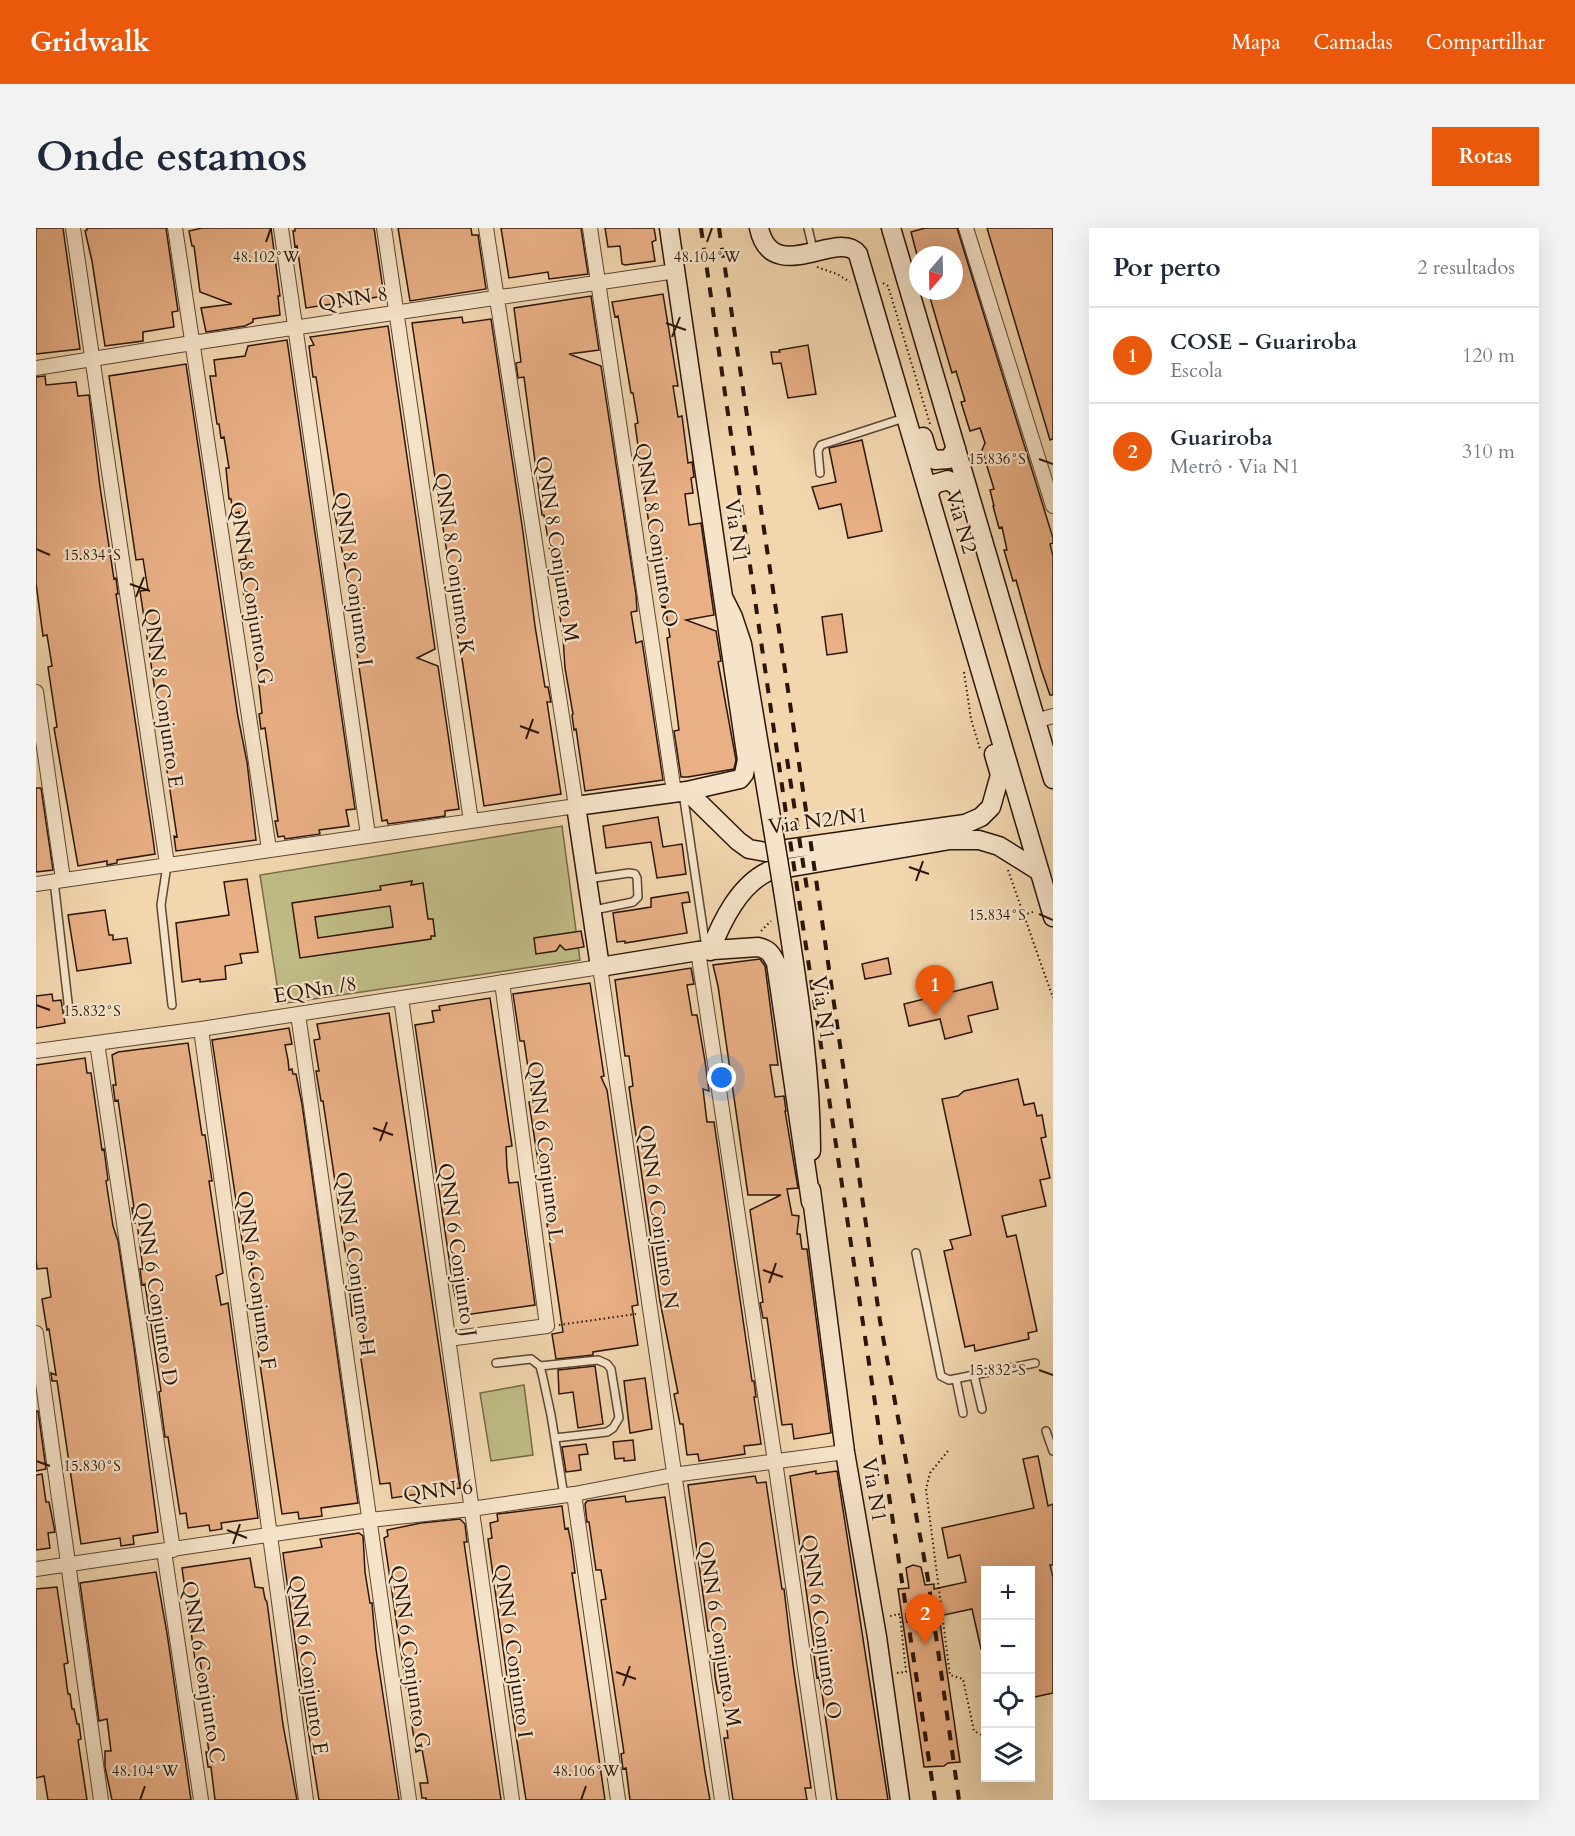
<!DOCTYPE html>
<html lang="pt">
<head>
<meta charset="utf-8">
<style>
	:root { --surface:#fff; --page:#f2f2f3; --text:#1f2937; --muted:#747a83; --line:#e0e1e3; --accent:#ea580c }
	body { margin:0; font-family:Cardo,serif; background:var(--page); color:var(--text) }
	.controls { position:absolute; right:18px; bottom:18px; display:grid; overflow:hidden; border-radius:0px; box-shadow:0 6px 24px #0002 }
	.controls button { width:54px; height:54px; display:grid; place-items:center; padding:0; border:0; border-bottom:2px solid var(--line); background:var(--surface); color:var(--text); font:30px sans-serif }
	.compass { position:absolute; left:873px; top:18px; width:54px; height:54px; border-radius:50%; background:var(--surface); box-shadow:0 6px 24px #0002; rotate:200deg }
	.you { position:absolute; left:686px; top:850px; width:21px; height:21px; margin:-15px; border:4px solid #fff; border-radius:50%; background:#1a73e8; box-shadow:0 0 0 9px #1a73e833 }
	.badge { display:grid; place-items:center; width:39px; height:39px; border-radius:50%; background:var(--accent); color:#fff; font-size:20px; font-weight:700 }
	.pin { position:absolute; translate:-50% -50px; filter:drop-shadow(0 2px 3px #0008) }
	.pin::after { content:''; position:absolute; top:32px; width:21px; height:18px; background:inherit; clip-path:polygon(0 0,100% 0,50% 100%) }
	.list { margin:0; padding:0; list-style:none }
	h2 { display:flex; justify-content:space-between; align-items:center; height:78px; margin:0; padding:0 24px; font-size:26px }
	h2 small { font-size:20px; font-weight:400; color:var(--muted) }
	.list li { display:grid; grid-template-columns:39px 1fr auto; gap:18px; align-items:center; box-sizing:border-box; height:96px; padding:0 24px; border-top:2px solid var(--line) }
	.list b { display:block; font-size:22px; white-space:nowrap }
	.list p { margin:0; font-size:20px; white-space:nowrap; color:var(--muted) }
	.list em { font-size:20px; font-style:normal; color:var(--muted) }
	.icon { flex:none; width:33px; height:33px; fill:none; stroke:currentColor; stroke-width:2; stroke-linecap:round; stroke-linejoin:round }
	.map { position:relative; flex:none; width:1017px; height:1572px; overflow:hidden; border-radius:0px }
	header { display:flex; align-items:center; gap:36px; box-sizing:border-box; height:84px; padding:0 30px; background:var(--accent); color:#fff }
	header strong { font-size:28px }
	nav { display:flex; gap:33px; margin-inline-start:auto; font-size:21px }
	.intro { display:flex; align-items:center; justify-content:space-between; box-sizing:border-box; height:144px; padding:0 36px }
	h1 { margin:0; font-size:42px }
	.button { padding:15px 27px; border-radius:0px; background:var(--accent); color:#fff; font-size:21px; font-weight:700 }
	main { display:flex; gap:36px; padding:0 36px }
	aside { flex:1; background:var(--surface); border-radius:0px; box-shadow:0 6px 24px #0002 }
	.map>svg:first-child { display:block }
</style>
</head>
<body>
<header>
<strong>Gridwalk</strong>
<nav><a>Mapa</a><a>Camadas</a><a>Compartilhar</a></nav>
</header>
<div class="intro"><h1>Onde estamos</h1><a class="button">Rotas</a></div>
<main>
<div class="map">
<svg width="1017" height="1572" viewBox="0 0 1017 1572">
	<rect width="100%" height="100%" fill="#f1d6ae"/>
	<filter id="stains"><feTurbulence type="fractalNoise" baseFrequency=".00333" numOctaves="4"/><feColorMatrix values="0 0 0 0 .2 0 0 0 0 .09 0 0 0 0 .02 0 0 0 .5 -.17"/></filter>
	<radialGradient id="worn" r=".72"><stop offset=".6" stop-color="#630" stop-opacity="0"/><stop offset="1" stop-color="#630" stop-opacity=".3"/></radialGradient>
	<!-- green -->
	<path fill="#c0bc86" stroke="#766848" stroke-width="1.5" d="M526 598 544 732 244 776 224 647Z
		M488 1157 497 1227 455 1233 444 1165Z"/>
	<!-- building -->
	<path fill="#e9af85" stroke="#2b150a" stroke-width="1.5" fill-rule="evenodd" d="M0 0H27L44 121 0 126Z
		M51 0H130L142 83 136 84 138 99 107 104V113L69 118 56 33 49 3 51 2Z
		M166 0H235L244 68H242L244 87 217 91V94L209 98 170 104 165 80 196 76 164 64 158 18H156L153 3Z
		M259 0H338L348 68 270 80 261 18 259 19 257 3H259Z
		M362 0H435L436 7H442L450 61 374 73Z
		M465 0H545L552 46 513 51 512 44 473 50Z
		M569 0H618L620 12 616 14 619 33 589 37 586 36 584 18 572 19Z
		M889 0H921L1017 310V315L1014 316 1017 328V467H1014L1005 441 980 352 977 353 968 322H971L966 299 963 300 957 278H958L954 262 958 261 946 222 949 215 944 200 934 203 925 174 929 173 920 143 916 145 892 63H918V27H881L875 4Z
		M951 0H1017V211L1014 212Z
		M627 66 642 158H637L642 189 646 188 652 235 656 234 658 249 655 250 657 265 649 266 653 297 665 295 678 387 650 392 680 403 685 433 682 434 700 532 698 541 652 549H645L638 503 643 502 631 410 634 409 629 378 626 379 611 283 599 196 602 195 597 165H595L582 88 579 89 576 74Z
		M555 68 563 122 533 126 565 138 600 367 601 383 595 384 600 415 606 413 627 552 549 563 540 501 538 502 536 487 537 486 529 440 527 409 518 348 508 287H506L504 272 488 149 482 150 480 135 485 134 478 80Z
		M426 89 427 95 455 91 487 304 499 398 509 459H512L515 474H511L525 566 448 578 425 424 416 379H422L418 356H416L400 256 376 95Z
		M352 98 399 421 381 430 402 438 423 581 409 583V588L352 596 351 592 346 593 321 425 311 348 297 277 299 273 294 240 280 149H277L273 118 278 117 274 109Z
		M251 112 319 581 310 582 313 598 283 602 284 606 249 611 248 608 242 609 239 593H242L229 500 225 501 223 486 226 485 221 439 207 363H208L203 332 210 331 203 284 197 286 195 271H193L190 240H193L188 209 185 210 183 196H181L174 148H180L178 132 209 128 212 118Z
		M772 117 780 166 752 170 745 135 737 136 735 124H744L743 122Z
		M150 136 202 489 211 534 220 612 140 623 138 608 141 609 104 363 112 362 107 331 100 332 73 148Z
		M9 148 10 157 40 154 42 168 53 167 64 259 78 351 80 350 82 366H80L117 611 119 626 81 632V635L71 637V633L42 638 18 500 21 499 12 439 16 438 11 407 7 408 3 378 0 355V149Z
		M826 212 846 303 812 310 805 276 783 281 776 259 800 254 793 220Z
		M806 386 811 424 791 427 786 389Z
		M0 560H5L17 642 0 644Z
		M622 589 627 619 646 616 650 646 621 650 615 614 570 620 567 598Z
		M211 651 222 724 204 726 206 735 189 738 190 751 164 754V751L146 754 140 695 193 687 188 654Z
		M376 653 375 657 387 655 392 691H397L399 708H395V711L264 730 256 675 345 662 344 658ZM354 678 357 699 282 710 279 689Z
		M652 664 654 674 646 675 651 705 589 715V713L581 714 577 685 615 679V670Z
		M69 682 73 707H77V712L91 710 95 735 41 743 32 687Z
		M545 703 548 719 529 722 524 717 520 723 500 726 498 710Z
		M852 730 855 746 829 751 826 736Z
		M724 731 729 738 742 837H734L739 869 748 868 750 883H749L762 960 751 961 756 987 763 988 761 1006H764L766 1021H771L795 1205 758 1211 756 1196 746 1197 731 1090H727L724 1075 727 1074 714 982 745 967H712L682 758 677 737Z
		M655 740 658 756 651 757 656 787H661L669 833 673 863 667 861 671 894H678L716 1153H718L720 1169H718L725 1216 708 1218 709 1226 663 1233 662 1226 651 1227 647 1196H644L638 1166 642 1165 624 1073 593 859 597 858 593 828H589L579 752Z
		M956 754 962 781 932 788 936 804 909 811 904 791 873 798 868 776Z
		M554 755 568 848 565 849 571 862 600 1062 602 1077 596 1078 602 1117 557 1124V1127L520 1131 516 1106 527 1104 511 996 518 995 514 971H508L507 966 493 874 497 873 488 813H484L477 766Z
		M16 766 17 773 25 772 29 795 0 800V768Z
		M454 770 476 918 470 919 471 940 473 955 482 954 499 1077 429 1087 426 1070 420 1073 417 1058 379 797 398 794 396 783 404 782 403 778Z
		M353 785 424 1260 356 1270 354 1255 344 1256 323 1118H329L328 1112 324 1086 316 1088 312 1041 287 873H285L280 843H283L278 812 284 811 281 796Z
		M253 800 256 816 249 817 252 832 253 842 256 841 257 846H260L266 876 322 1275 285 1280 286 1288 263 1291 262 1284 246 1286 219 1102H220L216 1071H218L216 1056 218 1055 214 1024 208 1026 176 812Z
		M152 815 166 907H169L176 953H173L187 1045 180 1048 185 1077 192 1075 222 1290 185 1295 186 1301 174 1303 173 1297 152 1300 150 1285 144 1286 132 1209H129L123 1164 125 1163 109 1056 106 1057 104 1041H107L101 995H98L96 980H98L82 872 79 873 77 857H80L76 827 82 824Z
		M49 830 51 845H55L66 922 68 921 72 952 70 953 77 998 82 1013 98 1120 122 1304 97 1308 98 1316 85 1318 84 1310 45 1316 21 1153H16L15 1145 20 1147 13 1101 11 1102 6 1071 15 1069 11 1040 1 1041 0 1032V837Z
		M982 851 988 877 998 875 1001 888 1006 887 1010 909 1005 910 1014 950 1004 952 1010 978 966 988 971 1009 980 1007 1001 1103 992 1105 993 1111 939 1123 938 1117 929 1119 908 1023 917 1021 914 1012 935 1007 906 871 922 868 928 863Z
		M559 1138 567 1196 542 1200 537 1164 523 1166 522 1142Z
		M609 1150 616 1201 594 1205 588 1153Z
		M0 1183H2L10 1241 0 1243Z
		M597 1212 599 1232 588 1233V1230L579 1231 577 1214Z
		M550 1216 552 1226 543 1227 545 1242 530 1244 526 1219Z
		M1002 1228 1012 1278 1017 1276V1337H1014L1017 1349V1465L994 1470V1342H950V1421H945L936 1381 903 1388 924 1534 912 1535 908 1538 888 1539 862 1361 873 1360 870 1340 877 1337 885 1339 889 1357 898 1356V1361L930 1354 924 1327 912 1330 906 1300 998 1280 987 1231Z
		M780 1243V1246L801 1243 852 1572H801L786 1465 783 1449 781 1450 777 1419 778 1418 754 1248Z
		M6 1246 10 1274H13L19 1304 12 1305 14 1320 0 1322V1247Z
		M719 1248 721 1255 730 1254 746 1361H748L757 1437 775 1560H769L771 1572H697L688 1510H692L686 1464 682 1465 679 1449 678 1434 682 1433 677 1403H672L652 1257Z
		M589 1268 590 1274 629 1269 669 1544 674 1572H594L590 1540 587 1541 585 1526 588 1525 565 1372 570 1371 565 1342H560L553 1294H551L549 1276 551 1273Z
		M526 1278 529 1301 532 1300 535 1314 539 1345H536L569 1572H490L471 1449 452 1311 456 1310 454 1295 462 1293 461 1286Z
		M424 1291 429 1296 431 1314H428L465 1572H390V1570H386L384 1555H392L386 1521 380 1524 357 1371 348 1310 352 1308 351 1302 385 1295Z
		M323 1305 327 1308 329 1344 334 1375H336L340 1421 363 1572H283L266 1463 247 1325 286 1319 284 1311Z
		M214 1330 219 1359 227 1360 229 1371 231 1374 247 1497 261 1572H179L175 1539H172L170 1524H173L164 1463 168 1462 164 1432H159L146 1340Z
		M120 1344 131 1405 155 1572H76L69 1539V1523H75L71 1491 63 1493 44 1355Z
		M21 1359 32 1435 28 1436 32 1466H34L36 1481H38L41 1496H43L45 1511 42 1512 51 1572H12L8 1548 0 1550V1361Z"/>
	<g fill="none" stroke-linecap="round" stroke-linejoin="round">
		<!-- lane casing -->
		<g stroke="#5c4533" stroke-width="10">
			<path id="lane" d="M772 0 777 21
				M784 245 782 223 785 217 868 190
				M647 565 670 720
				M131 637 125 677 136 777
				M551 651 593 645 599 646 601 650 602 669 597 674 558 682
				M18 653 33 783
				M880 1025 905 1148 913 1152 999 1135
				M460 1135 495 1131 504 1138 507 1150 515 1187 528 1268
				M504 1138 562 1132 571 1136 575 1141 583 1190 577 1200 571 1204 519 1210
				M938 1147 946 1181
				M920 1151 927 1185
				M1010 1203 1017 1223"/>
		</g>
		<!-- street casing -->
		<g stroke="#5c4533" stroke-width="16">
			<path id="street" d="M37 0 131 636
				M139 0 233 621
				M245 0 332 607
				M348 0 435 593
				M554 0 638 564
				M930 0 1017 278
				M0 140 156 115 640 43
				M0 464 27 651
				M1000 493 1017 488
				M0 656 540 578 450 0
				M662 723 739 1233 788 1572
				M365 770 476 1572
				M262 786 373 1572
				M165 801 270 1572
				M61 815 137 1322
				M0 823 165 801 564 739 686 1572
				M0 1105 65 1572
				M412 1111 511 1098 466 754
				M538 1266 582 1572
				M128 1323 165 1572
				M0 1341 334 1292 435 1281 538 1266 637 1247 809 1224"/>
		</g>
		<!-- secondary casing -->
		<g stroke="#2b150a" stroke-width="21">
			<path id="secondary" d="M633 0 687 369 697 389 706 416 737 601
				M723 0C736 60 803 0 822 26L1017 689
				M855 0 1017 551
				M887 209 892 226 899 232 913 231 920 220
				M893 265 898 256 912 252 922 259 926 274
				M687 369 711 532 708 546 704 551 651 563 540 578 564 739 662 723 722 719C732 721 735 725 740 735L775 974
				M651 563 702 613 713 621 730 624 929 596 945 589 955 579 964 547 958 526
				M747 662C760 749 775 835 775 923
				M674 723C686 693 703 657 733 643L914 612H943L963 618 1003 643
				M775 962 809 1224 841 1409 864 1572"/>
		</g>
		<!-- path -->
		<path stroke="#2b150a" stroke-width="2" stroke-dasharray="1.5 3" stroke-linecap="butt" d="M781 39 801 46 814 54
			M847 55 852 58 894 196
			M928 444 935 491 944 521
			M972 642 1017 770
			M987 687 1000 683
			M725 703 735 693
			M523 1097 600 1086
			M912 1223 894 1245 890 1261 914 1447 927 1451 938 1503 950 1509
			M854 1388 863 1386V1389
			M861 1445 870 1444 864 1388"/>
		<!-- lane -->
		<use href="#lane" stroke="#f6e4ca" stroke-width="7"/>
		<!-- street -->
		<use href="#street" stroke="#f6e4ca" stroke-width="14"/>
		<!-- secondary -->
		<use href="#secondary" stroke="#f6e4ca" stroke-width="18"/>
		<!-- rail -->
		<path stroke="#2b150a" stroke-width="4" stroke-dasharray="10 10" stroke-linecap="butt" d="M665 0 752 599 899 1572
			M683 0 772 596 844 1093 892 1351 923 1572
			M751 531 771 661"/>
		<!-- secondary-bridge casing -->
		<g stroke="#2b150a" stroke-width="21" stroke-linecap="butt">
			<path id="secondary-bridge" d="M737 601 747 662"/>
		</g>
		<!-- secondary-bridge -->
		<use href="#secondary-bridge" stroke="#f6e4ca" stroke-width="18"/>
	</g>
	<!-- ticks -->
	<path fill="none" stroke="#2b150a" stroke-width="2" d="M230 14 235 0M671 14 676 0M630 95 650 102M636 109 644 89M1003 231 1017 236M0 321 14 327M94 356 114 363M100 369 108 349M484 498 503 505M490 511 497 491M873 639 893 646M880 653 887 633M1003 686 1017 692M0 777 14 782M337 900 357 907M344 913 351 894M727 1042 747 1049M733 1055 740 1035M1003 1142 1017 1147M0 1233 14 1238M191 1302 211 1310M197 1316 204 1296M580 1444 600 1451M587 1458 594 1438M104 1572 109 1558M545 1572 550 1558"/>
	<g text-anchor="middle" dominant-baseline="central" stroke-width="4.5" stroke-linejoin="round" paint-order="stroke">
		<!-- street labels -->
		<g font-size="21" fill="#2b150a" stroke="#f6e4ca">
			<text transform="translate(317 71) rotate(-9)">QNN 8</text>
			<text transform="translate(925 294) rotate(74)">Via N2</text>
			<text transform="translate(700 303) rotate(82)">Via N1</text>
			<text transform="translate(620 307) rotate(81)">QNN 8 Conjunto O</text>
			<text transform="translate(521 321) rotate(81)">QNN 8 Conjunto M</text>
			<text transform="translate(418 336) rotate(82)">QNN 8 Conjunto K</text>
			<text transform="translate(317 351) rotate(82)">QNN 8 Conjunto I</text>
			<text transform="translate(215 365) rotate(81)">QNN 8 Conjunto G</text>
			<text transform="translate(127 470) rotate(82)">QNN 8 Conjunto E</text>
			<text transform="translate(782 593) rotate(-7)">Via N2/N1</text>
			<text transform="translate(279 762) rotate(-9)">EQNn /8</text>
			<text transform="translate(787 780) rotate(82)">Via N1</text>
			<text transform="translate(509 923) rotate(83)">QNN 6 Conjunto L</text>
			<text transform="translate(622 989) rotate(82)">QNN 6 Conjunto N</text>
			<text transform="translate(421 1022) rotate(82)">QNN 6 Conjunto J</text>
			<text transform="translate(319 1036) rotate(82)">QNN 6 Conjunto H</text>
			<text transform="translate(220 1052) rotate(82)">QNN 6 Conjunto F</text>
			<text transform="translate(120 1066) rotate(81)">QNN 6 Conjunto D</text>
			<text transform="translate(838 1262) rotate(80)">Via N1</text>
			<text transform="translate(402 1263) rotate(-7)">QNN 6</text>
			<text transform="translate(785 1399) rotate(82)">QNN 6 Conjunto O</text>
			<text transform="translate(683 1406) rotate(81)">QNN 6 Conjunto M</text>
			<text transform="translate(477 1423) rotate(82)">QNN 6 Conjunto I</text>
			<text transform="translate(374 1429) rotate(82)">QNN 6 Conjunto G</text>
			<text transform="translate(272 1437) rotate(82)">QNN 6 Conjunto E</text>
			<text transform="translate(167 1444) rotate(81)">QNN 6 Conjunto C</text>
		</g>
	</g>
	<g font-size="15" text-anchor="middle" fill="#2b150a" stroke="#f6e4ca" stroke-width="4.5" stroke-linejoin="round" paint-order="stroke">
		<text x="230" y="34">48.102°W</text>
		<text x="671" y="34">48.104°W</text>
		<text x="961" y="236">15.836°S</text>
		<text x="56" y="332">15.834°S</text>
		<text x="961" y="692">15.834°S</text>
		<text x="56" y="788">15.832°S</text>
		<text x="961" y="1147">15.832°S</text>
		<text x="56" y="1243">15.830°S</text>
		<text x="109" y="1548">48.104°W</text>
		<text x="550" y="1548">48.106°W</text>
	</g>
	<rect width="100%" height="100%" filter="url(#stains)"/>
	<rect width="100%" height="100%" fill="url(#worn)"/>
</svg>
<div class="controls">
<button>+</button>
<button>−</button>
<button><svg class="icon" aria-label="locate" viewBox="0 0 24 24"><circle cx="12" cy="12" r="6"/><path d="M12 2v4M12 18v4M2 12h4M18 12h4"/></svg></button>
<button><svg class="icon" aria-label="layers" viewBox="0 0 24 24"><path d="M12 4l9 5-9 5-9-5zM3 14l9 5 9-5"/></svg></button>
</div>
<svg class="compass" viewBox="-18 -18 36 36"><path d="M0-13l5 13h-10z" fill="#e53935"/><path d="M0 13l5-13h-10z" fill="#747a83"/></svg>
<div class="you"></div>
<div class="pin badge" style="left:899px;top:787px">1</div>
<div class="pin badge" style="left:889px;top:1416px">2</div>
</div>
<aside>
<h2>Por perto<small>2 resultados</small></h2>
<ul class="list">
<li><span class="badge">1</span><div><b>COSE - Guariroba</b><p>Escola</p></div><em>120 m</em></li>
<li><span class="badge">2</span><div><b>Guariroba</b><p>Metrô · Via N1</p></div><em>310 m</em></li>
</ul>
</aside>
</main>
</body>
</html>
